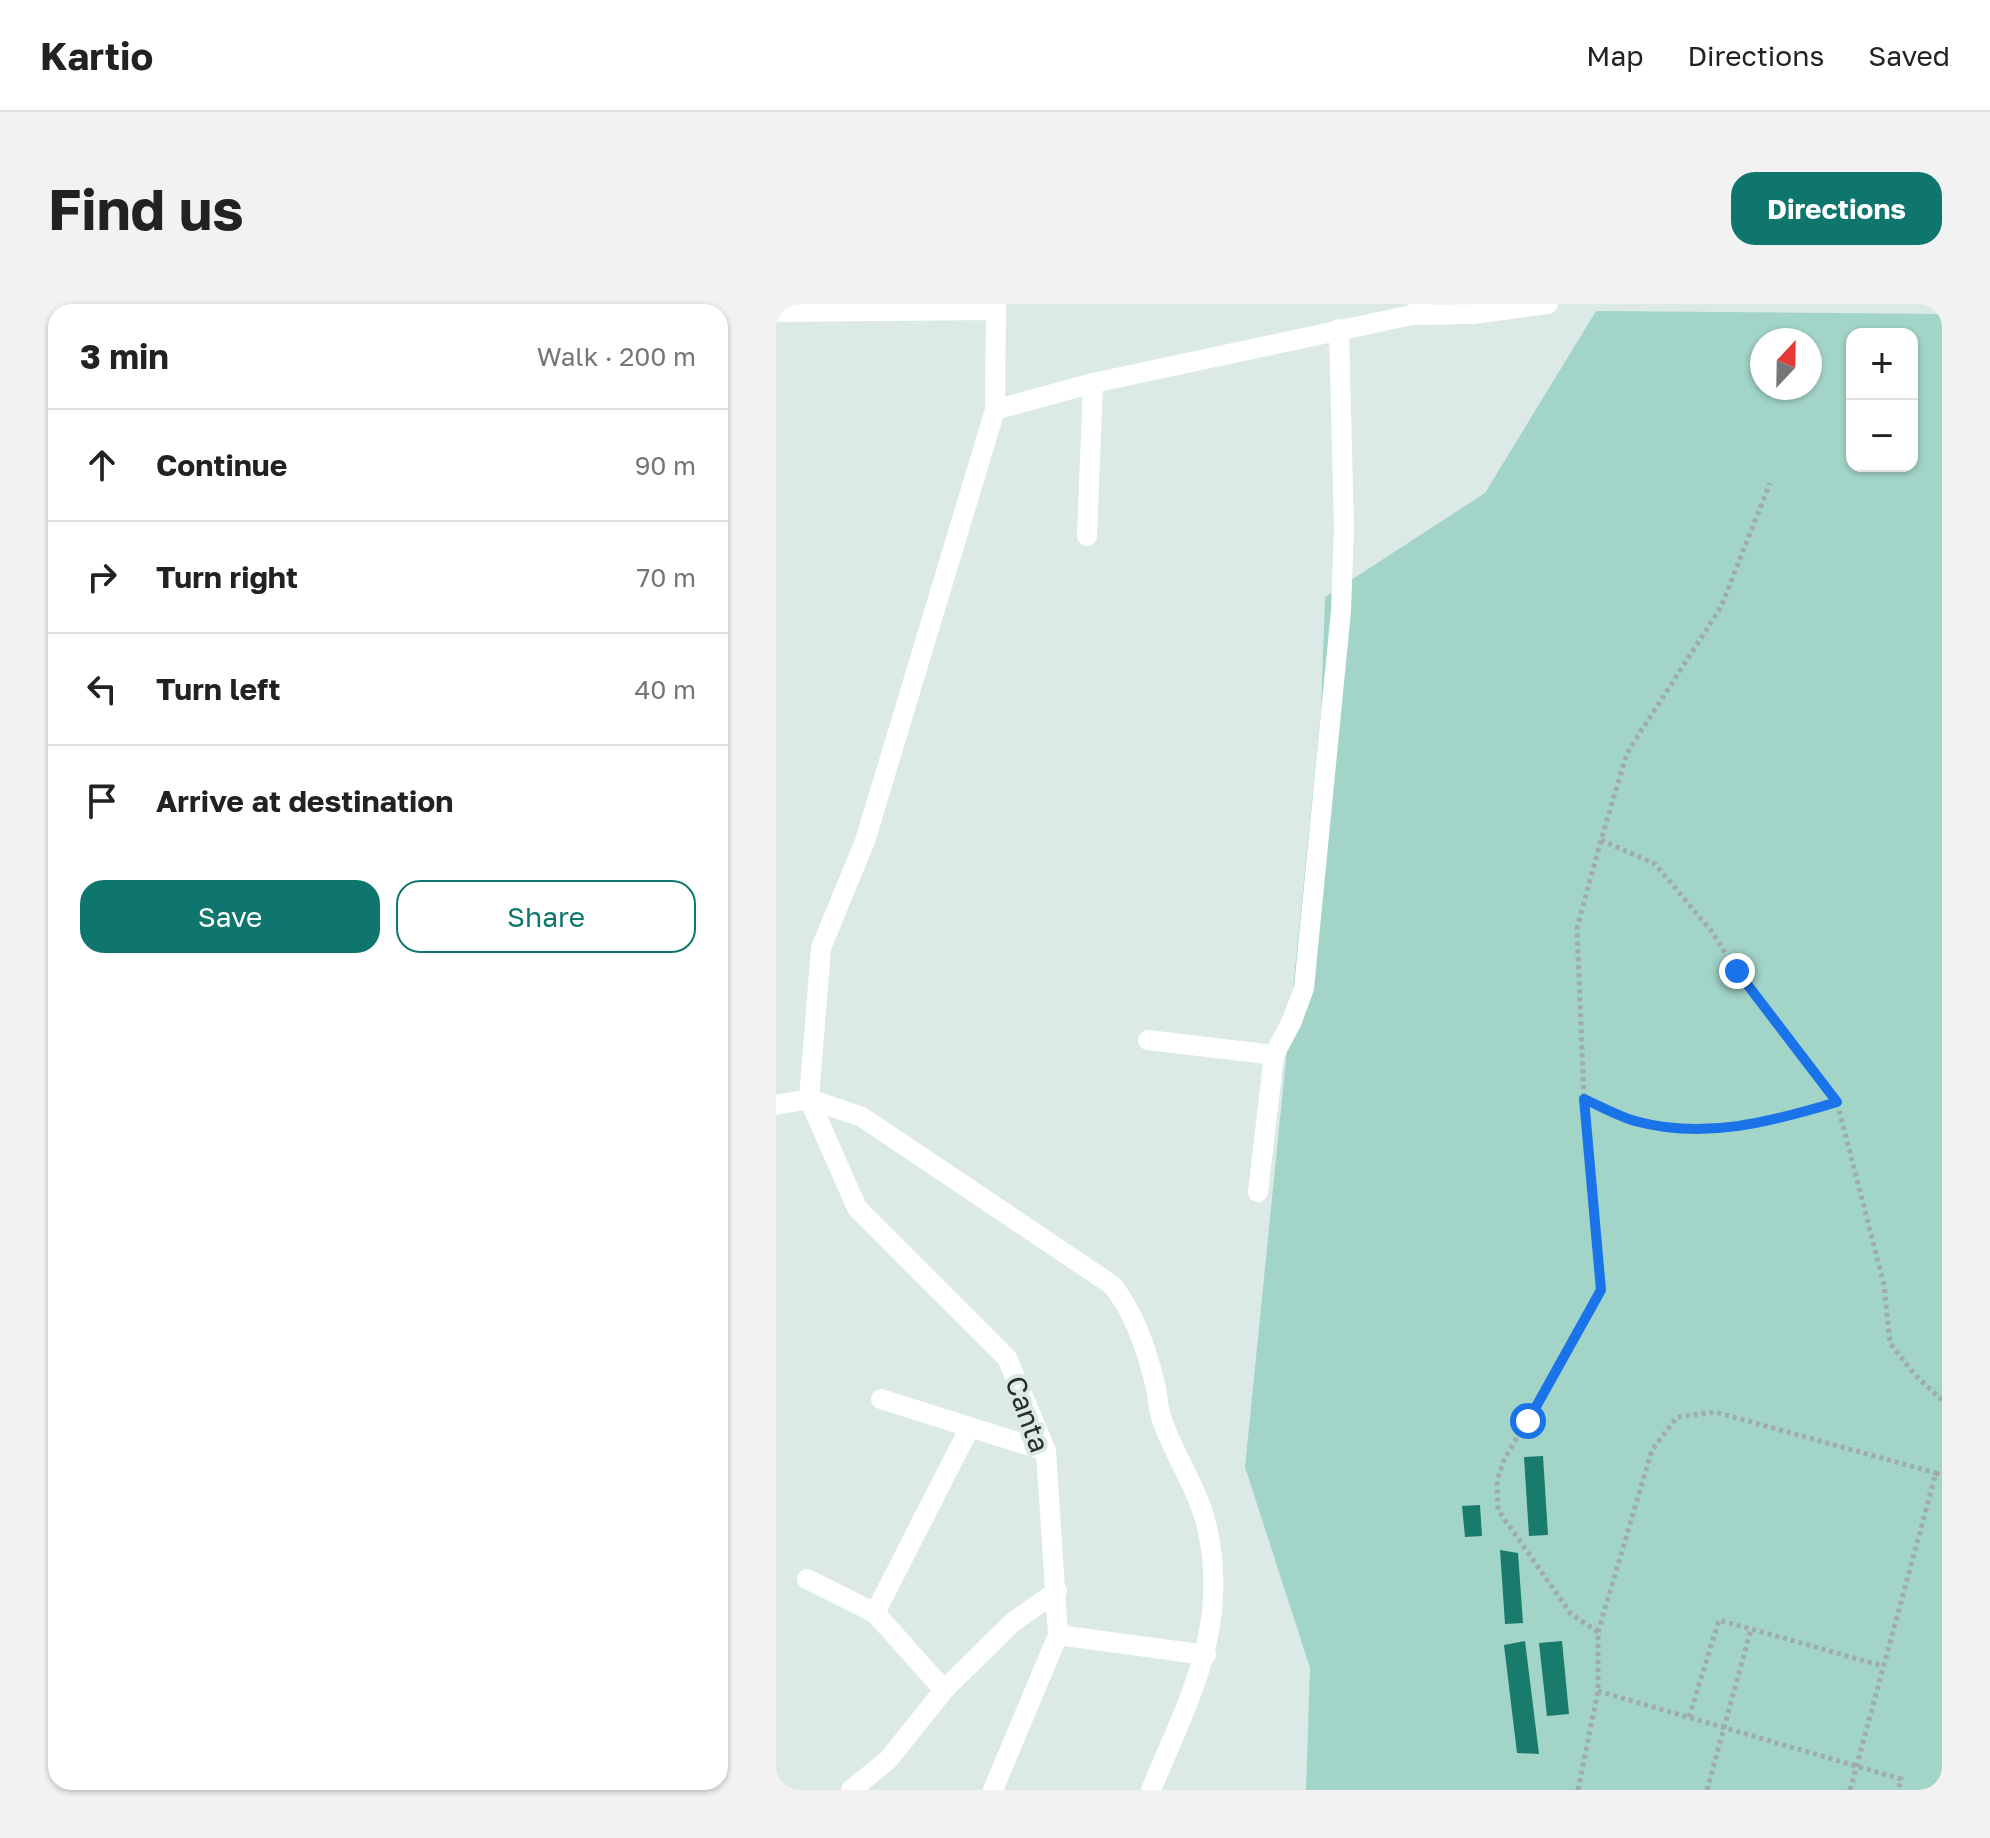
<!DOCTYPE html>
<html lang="en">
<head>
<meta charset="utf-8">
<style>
	:root { --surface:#fff; --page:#f2f2f2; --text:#222; --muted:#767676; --line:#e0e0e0; --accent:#0f766e }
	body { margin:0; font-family:"Golos Text",sans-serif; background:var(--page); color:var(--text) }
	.controls { position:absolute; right:24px; top:24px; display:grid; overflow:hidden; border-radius:16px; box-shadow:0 2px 6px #0004 }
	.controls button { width:72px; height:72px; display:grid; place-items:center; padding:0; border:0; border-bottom:2px solid var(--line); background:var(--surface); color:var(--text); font:40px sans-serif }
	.compass { position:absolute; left:974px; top:24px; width:72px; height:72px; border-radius:50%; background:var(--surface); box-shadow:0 2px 6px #0004; rotate:22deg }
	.stop { position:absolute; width:24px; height:24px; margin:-18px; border:6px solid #1a73e8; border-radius:50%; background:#fff }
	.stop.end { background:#1a73e8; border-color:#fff; box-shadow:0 2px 8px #0008 }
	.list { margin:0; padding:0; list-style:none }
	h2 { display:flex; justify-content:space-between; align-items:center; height:104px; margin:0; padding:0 32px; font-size:34px }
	h2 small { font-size:26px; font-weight:400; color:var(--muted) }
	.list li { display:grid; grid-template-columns:52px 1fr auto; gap:24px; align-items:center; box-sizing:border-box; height:112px; padding:0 32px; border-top:2px solid var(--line) }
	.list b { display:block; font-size:30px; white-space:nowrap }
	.list em { font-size:26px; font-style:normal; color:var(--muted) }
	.actions { display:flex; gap:16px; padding:24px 32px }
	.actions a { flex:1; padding:18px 0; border:2px solid var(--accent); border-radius:24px; text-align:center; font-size:28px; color:var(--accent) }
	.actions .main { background:var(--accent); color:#fff }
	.icon { flex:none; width:44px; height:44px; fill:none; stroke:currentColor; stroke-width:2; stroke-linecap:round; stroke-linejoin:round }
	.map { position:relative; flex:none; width:1166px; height:1486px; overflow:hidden; border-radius:24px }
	header { display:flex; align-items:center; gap:48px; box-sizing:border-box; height:112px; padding:0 40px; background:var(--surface); border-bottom:2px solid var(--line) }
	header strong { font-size:38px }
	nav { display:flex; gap:44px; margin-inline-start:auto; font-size:28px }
	.intro { display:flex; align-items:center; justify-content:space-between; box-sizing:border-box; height:192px; padding:0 48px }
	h1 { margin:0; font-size:56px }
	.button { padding:20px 36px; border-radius:24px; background:var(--accent); color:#fff; font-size:28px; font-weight:700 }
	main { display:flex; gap:48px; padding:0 48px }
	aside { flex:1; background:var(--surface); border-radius:24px; box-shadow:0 2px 6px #0004 }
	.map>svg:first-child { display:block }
</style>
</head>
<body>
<header>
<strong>Kartio</strong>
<nav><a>Map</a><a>Directions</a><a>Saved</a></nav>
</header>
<div class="intro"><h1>Find us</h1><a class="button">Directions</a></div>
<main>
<aside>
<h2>3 min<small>Walk · 200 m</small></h2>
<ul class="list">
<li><svg class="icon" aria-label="ahead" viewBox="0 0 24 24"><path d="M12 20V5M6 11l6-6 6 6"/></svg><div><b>Continue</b></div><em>90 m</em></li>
<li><svg class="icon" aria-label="right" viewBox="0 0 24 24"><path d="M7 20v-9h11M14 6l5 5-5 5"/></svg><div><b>Turn right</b></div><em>70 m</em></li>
<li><svg class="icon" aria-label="left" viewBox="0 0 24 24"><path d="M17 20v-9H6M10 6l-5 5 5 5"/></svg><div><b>Turn left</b></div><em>40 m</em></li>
<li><svg class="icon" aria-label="arrive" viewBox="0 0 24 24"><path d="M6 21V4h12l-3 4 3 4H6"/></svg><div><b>Arrive at destination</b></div></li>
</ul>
<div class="actions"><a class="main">Save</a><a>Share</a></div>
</aside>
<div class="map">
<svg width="1166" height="1486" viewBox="0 0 1166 1486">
	<rect width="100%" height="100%" fill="#dbeae6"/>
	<!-- green -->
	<path fill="#a2d4c8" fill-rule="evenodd" d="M820 7 1166 10V1486H530L534 1364 469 1163 545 407 549 293 709 189ZM1076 30H1136V162H1076ZM986 36H1034V84H986Z"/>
	<!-- building -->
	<path fill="#197b6c" d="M767 1152 772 1231 753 1232 748 1153Z
		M704 1201 706 1232 689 1233 686 1202Z
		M724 1246 742 1249 747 1319 729 1320Z
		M749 1337 763 1450 741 1449 728 1341Z
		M786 1337 793 1410 771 1412 763 1339Z"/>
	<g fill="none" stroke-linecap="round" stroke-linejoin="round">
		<!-- path -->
		<path stroke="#a0aca9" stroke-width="5" stroke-dasharray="4 4" stroke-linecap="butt" d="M825 536 879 560 936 628 973 687 1061 798 1108 981 1114 1039 1139 1071 1166 1096
			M808 795C824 802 842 812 859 817 928 836 995 818 1061 798
			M822 1328 795 1310 722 1206 721 1176 728 1156 825 986 808 795 801 624 825 536 851 449 945 303 994 179
			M822 1387 1125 1475 1122 1486
			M913 1413 943 1316 1107 1362
			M802 1486 822 1387V1328L876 1146 901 1113 939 1108 1160 1169
			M931 1486 975 1325
			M1074 1486 1160 1169 1166 1172"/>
		<!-- minor -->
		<path stroke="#fff" stroke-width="20" d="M0 8 220 6
			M636 11 697 10 772 0
			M219 106 317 79 636 11 648 0
			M311 232 317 79
			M372 736 498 751
			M0 801 33 795 86 813 336 981C358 1008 371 1046 379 1080 382 1092 382 1105 386 1116 399 1153 422 1185 431 1223 454 1324 412 1396 375 1486
			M482 888 498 751 516 717 528 684 565 307 568 225 563 25
			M105 1095 270 1147
			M31 1275 99 1309 168 1386
			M99 1309 194 1123
			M282 1331 430 1351
			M75 1486 112 1456 168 1386 237 1318 281 1287
			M217 1486 282 1331 270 1147 231 1054 81 904 33 795 45 644 89 537 219 106 220 0"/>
	</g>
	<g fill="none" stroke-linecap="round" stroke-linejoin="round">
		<!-- route -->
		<path stroke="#1a73e8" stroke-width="10" d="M752 1117 825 986 808 795C824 802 842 812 859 817 928 836 995 818 1061 798L961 667"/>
	</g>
	<g text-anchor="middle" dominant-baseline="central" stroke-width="8" stroke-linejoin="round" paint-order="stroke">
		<!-- street labels -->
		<g font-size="28" fill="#282e2d" stroke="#dbeae6">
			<text transform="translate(252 1110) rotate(70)">Canta</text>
		</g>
	</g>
</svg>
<div class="controls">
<button>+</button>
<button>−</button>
</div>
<svg class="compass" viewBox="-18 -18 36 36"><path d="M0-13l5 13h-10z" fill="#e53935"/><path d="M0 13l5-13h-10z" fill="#767676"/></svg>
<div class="stop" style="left:752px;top:1117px"></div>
<div class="stop end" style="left:961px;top:667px"></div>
</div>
</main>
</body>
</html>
